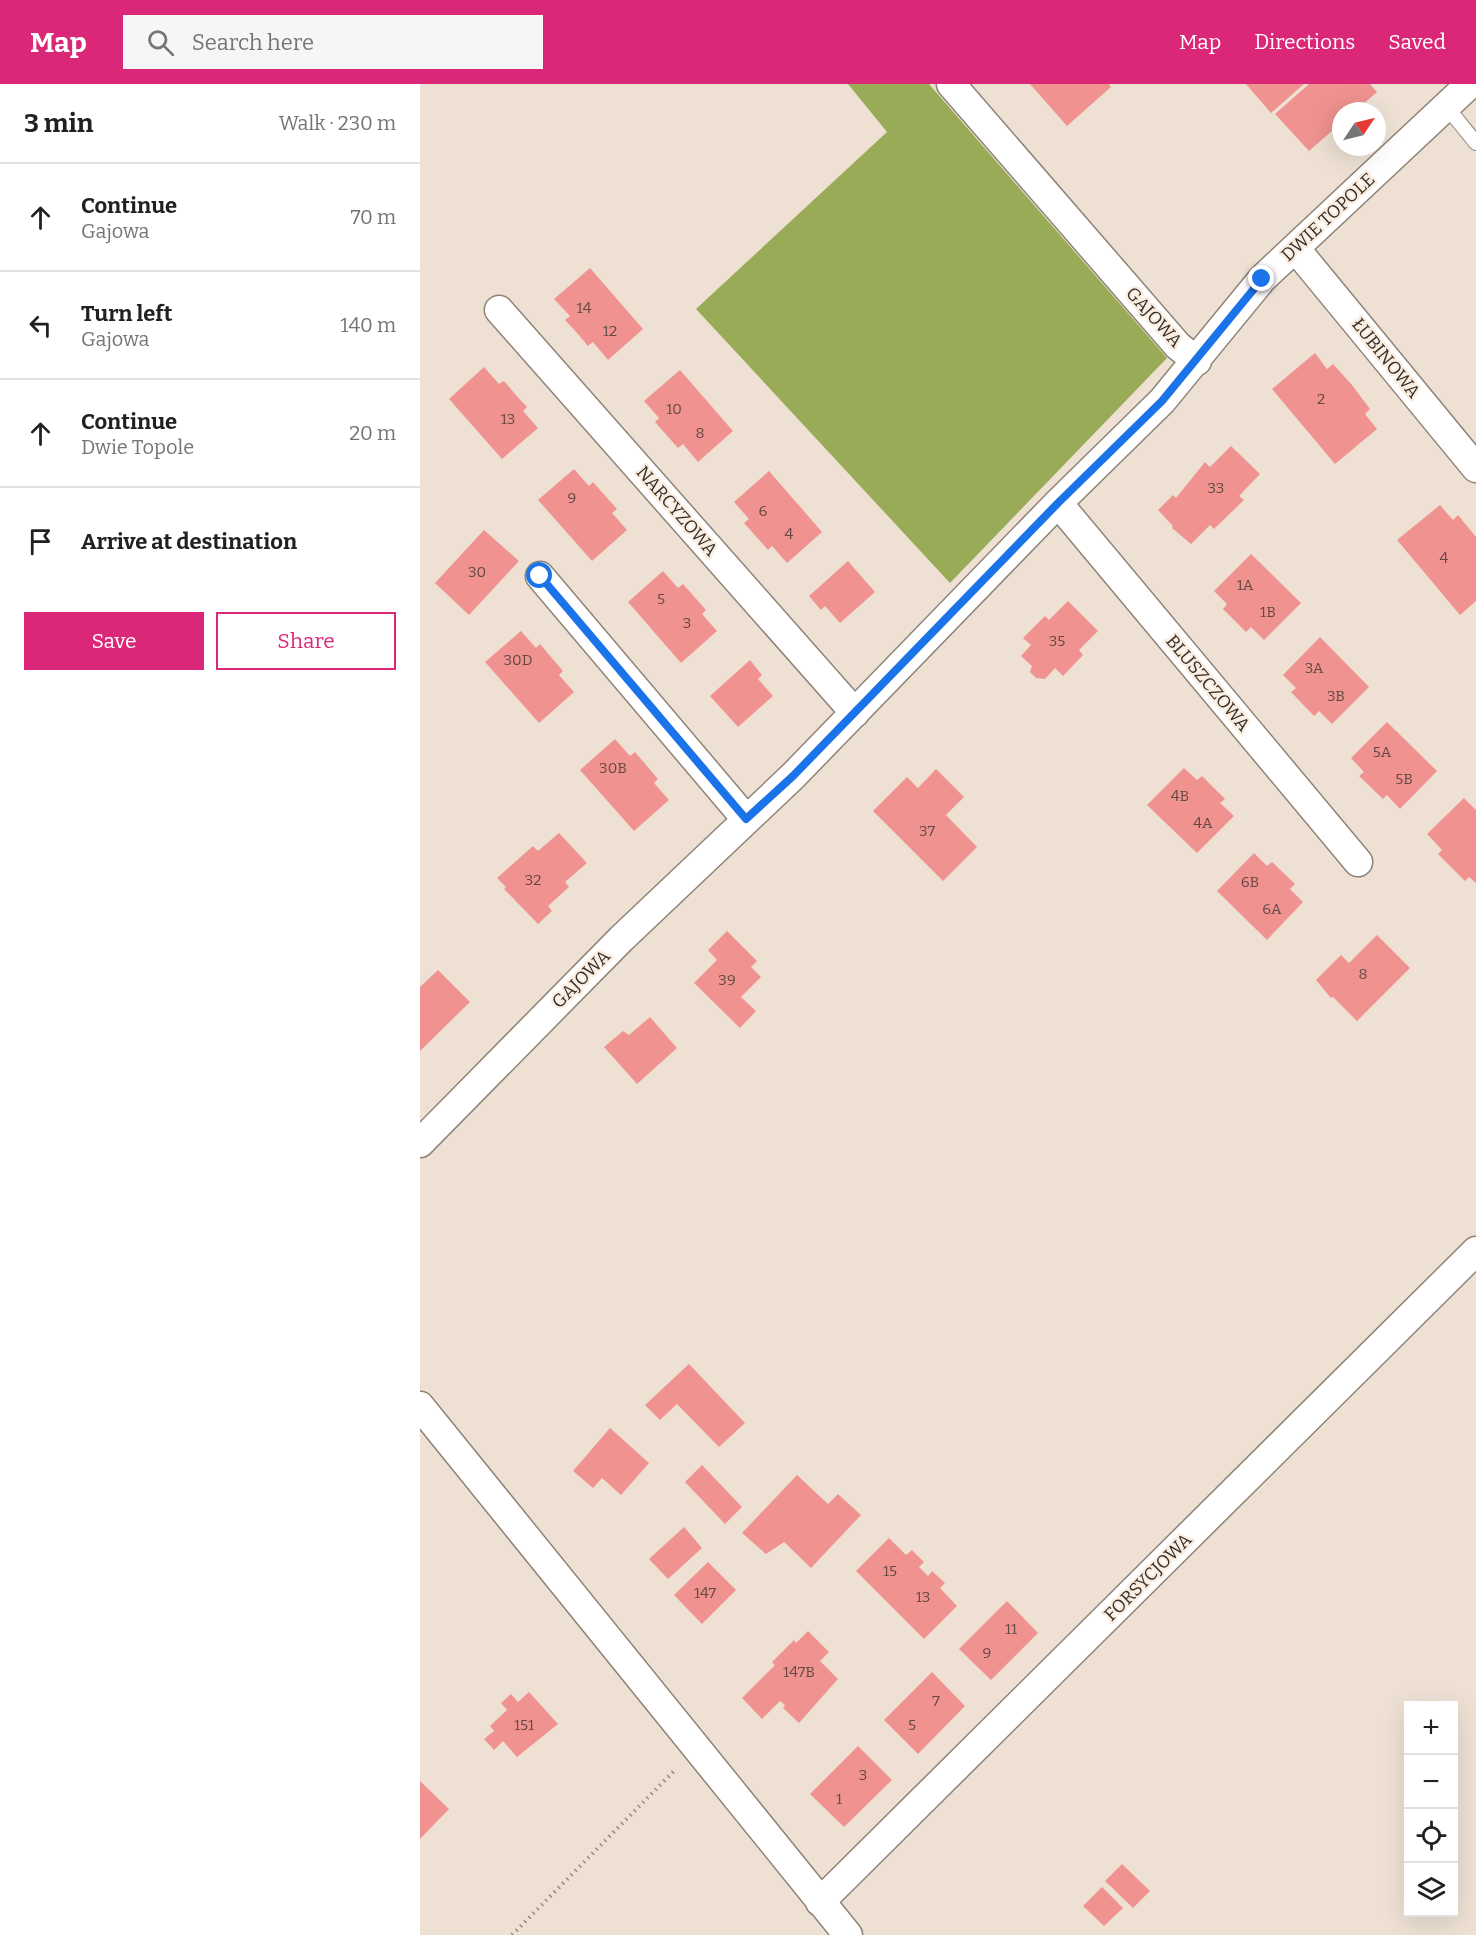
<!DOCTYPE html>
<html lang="en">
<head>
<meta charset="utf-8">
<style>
	:root { --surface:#fff; --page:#f6f6f6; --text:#202124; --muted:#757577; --line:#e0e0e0; --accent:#db2777 }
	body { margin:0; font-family:Bitter,serif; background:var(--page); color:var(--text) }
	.controls { position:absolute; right:18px; bottom:18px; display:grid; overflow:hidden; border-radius:0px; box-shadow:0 6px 24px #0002 }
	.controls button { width:54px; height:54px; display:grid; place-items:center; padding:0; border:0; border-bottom:2px solid var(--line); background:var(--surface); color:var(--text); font:30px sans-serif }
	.compass { position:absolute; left:912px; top:18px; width:54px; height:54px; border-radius:50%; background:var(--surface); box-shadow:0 6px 24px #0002; rotate:55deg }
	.stop { position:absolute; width:18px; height:18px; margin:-14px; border:4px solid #1a73e8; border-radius:50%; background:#fff }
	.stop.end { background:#1a73e8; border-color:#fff; box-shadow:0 2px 6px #0008 }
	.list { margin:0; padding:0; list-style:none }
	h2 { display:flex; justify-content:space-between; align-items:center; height:78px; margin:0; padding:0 24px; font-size:26px }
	h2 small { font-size:20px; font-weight:400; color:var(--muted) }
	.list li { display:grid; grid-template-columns:39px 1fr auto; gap:18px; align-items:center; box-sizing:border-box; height:108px; padding:0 24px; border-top:2px solid var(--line) }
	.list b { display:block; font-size:22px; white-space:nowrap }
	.list p { margin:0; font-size:20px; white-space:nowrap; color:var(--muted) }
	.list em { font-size:20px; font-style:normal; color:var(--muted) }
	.actions { display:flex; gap:12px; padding:18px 24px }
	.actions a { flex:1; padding:14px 0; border:2px solid var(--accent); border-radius:0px; text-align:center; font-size:21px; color:var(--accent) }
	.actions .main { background:var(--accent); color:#fff }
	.icon { flex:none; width:33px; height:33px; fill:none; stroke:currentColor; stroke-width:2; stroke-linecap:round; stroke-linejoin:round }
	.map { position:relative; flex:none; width:1056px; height:1851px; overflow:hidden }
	header { display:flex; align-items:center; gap:36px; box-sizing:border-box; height:84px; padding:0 30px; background:var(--accent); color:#fff }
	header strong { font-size:28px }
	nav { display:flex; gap:33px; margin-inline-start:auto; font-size:21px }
	.search { width:420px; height:54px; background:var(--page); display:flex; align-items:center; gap:15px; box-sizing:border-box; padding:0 21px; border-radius:0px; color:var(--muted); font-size:22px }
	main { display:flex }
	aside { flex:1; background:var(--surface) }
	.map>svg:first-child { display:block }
</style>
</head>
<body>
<header>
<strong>Map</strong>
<div class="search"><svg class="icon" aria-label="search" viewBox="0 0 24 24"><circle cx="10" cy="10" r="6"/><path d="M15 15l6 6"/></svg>Search here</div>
<nav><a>Map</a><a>Directions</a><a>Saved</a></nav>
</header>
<main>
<aside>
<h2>3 min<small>Walk · 230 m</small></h2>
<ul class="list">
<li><svg class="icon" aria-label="ahead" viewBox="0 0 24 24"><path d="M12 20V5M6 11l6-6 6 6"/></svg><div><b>Continue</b><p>Gajowa</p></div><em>70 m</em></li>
<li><svg class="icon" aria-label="left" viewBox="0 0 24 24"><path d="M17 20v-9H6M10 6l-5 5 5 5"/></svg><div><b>Turn left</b><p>Gajowa</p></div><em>140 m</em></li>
<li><svg class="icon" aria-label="ahead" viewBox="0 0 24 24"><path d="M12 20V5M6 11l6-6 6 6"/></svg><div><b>Continue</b><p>Dwie Topole</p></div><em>20 m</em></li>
<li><svg class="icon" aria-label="arrive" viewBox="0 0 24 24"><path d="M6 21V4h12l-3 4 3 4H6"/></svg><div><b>Arrive at destination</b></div></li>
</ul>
<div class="actions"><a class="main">Save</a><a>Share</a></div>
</aside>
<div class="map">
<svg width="1056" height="1851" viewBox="0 0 1056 1851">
	<rect width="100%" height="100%" fill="#eee1d4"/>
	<!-- forest -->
	<path fill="#99ab56" d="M428 0H509L747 274 530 499 276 225 467 48Z"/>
	<!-- building -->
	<path fill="#f09390" d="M610 0H689L691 3 647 42Z
		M826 0H884L851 29Z
		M889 0H950L957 8 935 27H921V39L889 67 855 30Z
		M170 184 223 245 188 276 173 258 168 262 157 249 145 236 150 232 134 215Z
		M895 269 907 285 913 280 932 301 950 325 945 330 957 345 915 380 852 305Z
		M64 283 79 300 84 297 95 310 107 323 103 327 118 344 82 375 29 315Z
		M260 286 313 347 278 378 263 360 258 364 235 338 239 334 224 317Z
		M811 362 840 390 819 412 824 416 794 445 790 441 771 460 752 444 753 442 738 426 753 411 756 414 785 378 790 383Z
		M154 385 169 402 173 398 197 425 192 429 207 446 172 477 118 416Z
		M349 387 402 448 367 479 352 462 348 466 324 439 329 435 314 418Z
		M1020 421 1033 436 1038 431 1056 453V517L1040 531 977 456Z
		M64 446 99 477 49 531 15 499Z
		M831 470 881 519 844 556 831 543 826 548 803 525 807 520 794 507Z
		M428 477 455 508 420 539 405 522 401 526 389 512Z
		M243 487 258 504 263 500 286 526 282 530 297 547 261 579 208 518Z
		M648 517 678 547 659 566 663 571 643 592 635 584 625 595 616 594 610 588 612 582 601 572 611 561 603 554 625 532 629 536Z
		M101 547 116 564 120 560 131 573 143 587 139 591 154 608 119 639 65 578Z
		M900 553 949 603 912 640 899 627 894 632 871 608 876 604 863 591Z
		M330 576 342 591 338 595 353 612 318 643 290 612Z
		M967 638 1017 687 980 725 967 711 963 715 939 692 944 688 931 674Z
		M195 655 210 672 215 668 238 695 234 699 249 716 214 747 160 686Z
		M764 684 777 696 782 692 805 715 800 719 814 732 777 769 727 721Z
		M516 685 544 713 526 731 557 763 523 797 453 727 487 693 498 704Z
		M1044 714 1056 726V799L1049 793 1045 797 1018 770 1022 766 1007 750Z
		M139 749 167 779 145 798 149 803 128 822 132 827 118 840 84 805 86 803 77 794 113 762 118 767Z
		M834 769 847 782 852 778 875 800 870 805 883 818 847 856 797 807Z
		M307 847 337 877 331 883 341 893 321 913 336 927 320 944 274 899 297 876 288 866Z
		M957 851 990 884 937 937 913 913 911 914 896 896 921 871 929 879Z
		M18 886 50 918 0 967V903Z
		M230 933 257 964 217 1000 184 963 203 947 209 951Z
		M269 1280 325 1339 299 1363 257 1320 240 1336 225 1321Z
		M190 1344 229 1379 201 1411 182 1394 173 1404 153 1387Z
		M282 1381 322 1423 305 1440 265 1398Z
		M377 1391 408 1420 418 1410 441 1431 391 1484 364 1458 346 1470 322 1449Z
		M264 1443 282 1464 248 1495 229 1475Z
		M469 1454 486 1471 492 1466 504 1478 499 1483 508 1492 512 1487 525 1499 520 1504 537 1522 504 1555 436 1487Z
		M288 1478 316 1506 282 1540 254 1511Z
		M587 1517 618 1549 571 1596 539 1565Z
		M388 1547 409 1568 400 1577 418 1595 379 1639 363 1624 365 1621 360 1617 342 1635 322 1614 355 1581 352 1578 374 1556 376 1559Z
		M512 1588 545 1622 498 1670 464 1636Z
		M109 1608 138 1640 97 1673 83 1657 74 1666 64 1655 74 1647 70 1642 87 1626 81 1619 91 1610 98 1618Z
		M438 1662 472 1696 424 1743 390 1710Z
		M0 1697 29 1725 0 1755Z
		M702 1780 730 1807 713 1824 685 1797Z
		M682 1803 703 1824 684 1842 663 1822Z"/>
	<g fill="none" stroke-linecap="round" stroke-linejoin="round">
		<!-- lane casing -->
		<g stroke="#8f8377" stroke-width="16">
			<path id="lane" d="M1026 22 1056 59"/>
		</g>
		<!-- street casing -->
		<g stroke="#8f8377" stroke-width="31">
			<path id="street" d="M531 0 758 262 777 277
				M875 164 1056 384
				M79 226 435 629
				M638 419 938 778
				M120 492 326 735
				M0 1059 201 855 373 692 638 419 742 317 842 195 1050 0
				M0 1322 428 1851
				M400 1818 1056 1167"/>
		</g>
		<!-- path -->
		<path stroke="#958c83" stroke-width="4" stroke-dasharray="1.5 4.5" stroke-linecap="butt" d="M92 1851 256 1685"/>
		<!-- lane -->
		<use href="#lane" stroke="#fff" stroke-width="14"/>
		<!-- street -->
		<use href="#street" stroke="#fff" stroke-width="28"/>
	</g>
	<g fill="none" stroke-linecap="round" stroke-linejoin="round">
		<!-- route -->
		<path stroke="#1a73e8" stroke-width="8" d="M120 492 326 735 373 692 638 419 742 317 842 195"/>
	</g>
	<g text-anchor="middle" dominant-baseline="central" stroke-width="5" stroke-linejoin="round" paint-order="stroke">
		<!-- number labels -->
		<g font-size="15" fill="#634844">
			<text x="164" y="224">14</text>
			<text x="190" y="247">12</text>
			<text x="901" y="315">2</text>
			<text x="254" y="325">10</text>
			<text x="88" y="335">13</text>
			<text x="280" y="349">8</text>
			<text x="796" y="404">33</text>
			<text x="152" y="414">9</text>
			<text x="343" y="427">6</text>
			<text x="369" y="450">4</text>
			<text x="1024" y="474">4</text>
			<text x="57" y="488">30</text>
			<text x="825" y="501">1A</text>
			<text x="241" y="515">5</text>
			<text x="848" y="528">1B</text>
			<text x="267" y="539">3</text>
			<text x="637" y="557">35</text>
			<text x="98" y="576">30D</text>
			<text x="894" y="584">3A</text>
			<text x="916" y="612">3B</text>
			<text x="962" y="668">5A</text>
			<text x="193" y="684">30B</text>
			<text x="984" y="695">5B</text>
			<text x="760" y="712">4B</text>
			<text x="783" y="739">4A</text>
			<text x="507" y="747">37</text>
			<text x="113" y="796">32</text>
			<text x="830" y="798">6B</text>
			<text x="852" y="825">6A</text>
			<text x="943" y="890">8</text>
			<text x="307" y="896">39</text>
			<text x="470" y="1487">15</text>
			<text x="285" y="1509">147</text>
			<text x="503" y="1513">13</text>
			<text x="591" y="1545">11</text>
			<text x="567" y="1569">9</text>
			<text x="379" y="1588">147B</text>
			<text x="516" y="1617">7</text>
			<text x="104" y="1641">151</text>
			<text x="492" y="1641">5</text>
			<text x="443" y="1691">3</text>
			<text x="419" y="1715">1</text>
		</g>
		<!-- street labels -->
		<g font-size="18" fill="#342f2a" stroke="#fbeee1">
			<text transform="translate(908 133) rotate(-43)">DWIE TOPOLE</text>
			<text transform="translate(734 233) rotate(48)">GAJOWA</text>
			<text transform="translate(966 274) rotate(51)">ŁUBINOWA</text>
			<text transform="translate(257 427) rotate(49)">NARCYZOWA</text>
			<text transform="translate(788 599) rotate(50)">BLUSZCZOWA</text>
			<text transform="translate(161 895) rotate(-45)">GAJOWA</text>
			<text transform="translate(728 1493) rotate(-45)">FORSYCJOWA</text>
		</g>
	</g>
</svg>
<div class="controls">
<button>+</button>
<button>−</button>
<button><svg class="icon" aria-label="locate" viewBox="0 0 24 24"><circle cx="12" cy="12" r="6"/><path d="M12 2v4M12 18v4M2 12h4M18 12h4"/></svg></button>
<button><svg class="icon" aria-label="layers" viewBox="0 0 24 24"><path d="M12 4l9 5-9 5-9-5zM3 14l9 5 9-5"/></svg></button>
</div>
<svg class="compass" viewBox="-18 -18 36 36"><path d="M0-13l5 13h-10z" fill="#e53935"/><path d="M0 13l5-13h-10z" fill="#757577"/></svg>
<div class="stop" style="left:120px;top:492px"></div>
<div class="stop end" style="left:842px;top:195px"></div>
</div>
</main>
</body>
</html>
